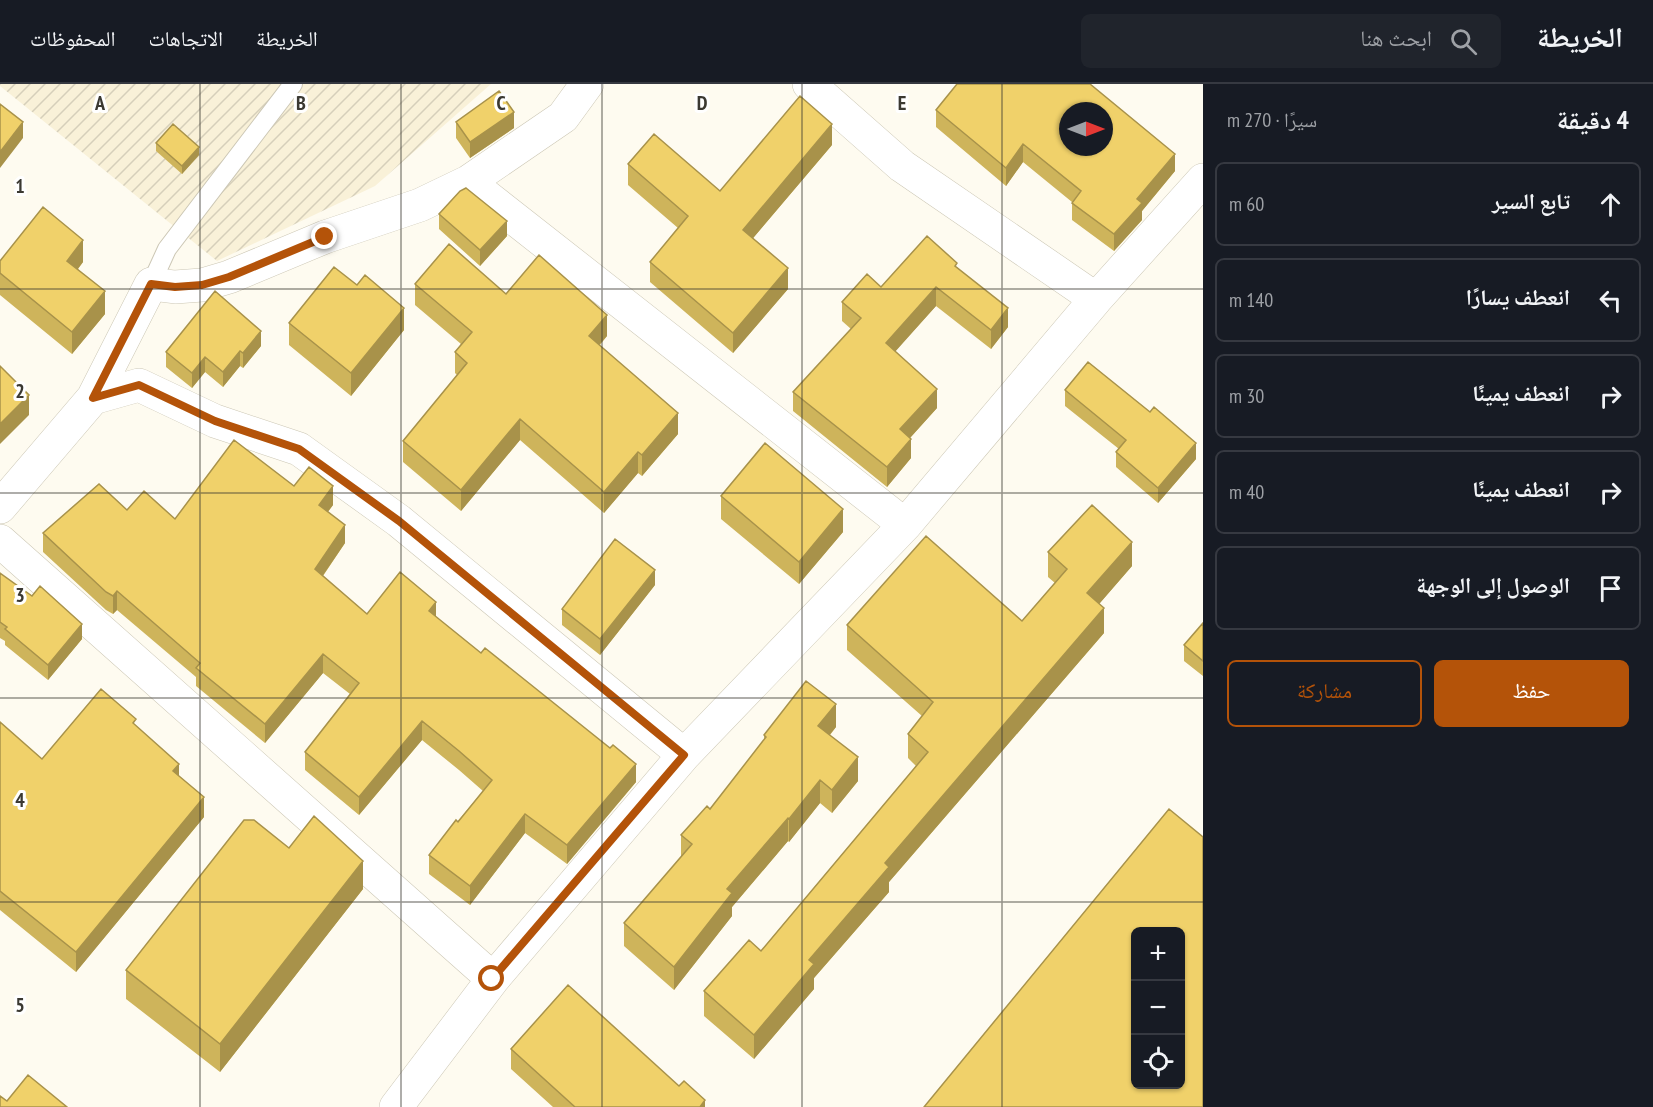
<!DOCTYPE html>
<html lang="ar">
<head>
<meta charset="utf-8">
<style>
	:root { --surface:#171b24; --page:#20242c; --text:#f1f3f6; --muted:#9ea1a6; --line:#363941; --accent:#b45309 }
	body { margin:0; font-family:"PT Sans Narrow","Noto Naskh Arabic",sans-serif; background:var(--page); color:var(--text); direction:rtl }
	.controls { position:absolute; right:18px; bottom:18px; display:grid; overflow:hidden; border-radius:9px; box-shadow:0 2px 4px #0004 }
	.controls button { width:54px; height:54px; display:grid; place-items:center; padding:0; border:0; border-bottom:2px solid var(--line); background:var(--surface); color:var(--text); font:30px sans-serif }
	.compass { position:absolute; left:1059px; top:18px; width:54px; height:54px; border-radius:50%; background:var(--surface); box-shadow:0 2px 4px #0004; rotate:90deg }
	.stop { position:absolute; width:18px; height:18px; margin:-14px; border:4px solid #b45309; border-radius:50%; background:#fff }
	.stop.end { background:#b45309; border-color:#fff; box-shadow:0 2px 6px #0008 }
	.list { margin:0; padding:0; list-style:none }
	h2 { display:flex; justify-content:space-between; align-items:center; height:78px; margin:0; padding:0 24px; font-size:26px }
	h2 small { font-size:20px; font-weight:400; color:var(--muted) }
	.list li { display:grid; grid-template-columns:39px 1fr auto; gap:18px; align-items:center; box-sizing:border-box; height:84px; margin:0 12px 12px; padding:0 12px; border:2px solid var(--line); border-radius:9px }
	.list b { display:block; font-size:22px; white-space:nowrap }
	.list em { font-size:20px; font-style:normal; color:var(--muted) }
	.actions { display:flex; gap:12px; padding:18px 24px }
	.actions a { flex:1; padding:14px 0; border:2px solid var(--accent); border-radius:9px; text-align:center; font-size:21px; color:var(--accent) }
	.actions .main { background:var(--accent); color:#fff }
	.icon { flex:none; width:33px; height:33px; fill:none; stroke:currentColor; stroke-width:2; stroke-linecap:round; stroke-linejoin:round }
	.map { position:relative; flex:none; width:1203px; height:1023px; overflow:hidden; direction:ltr }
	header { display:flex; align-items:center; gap:36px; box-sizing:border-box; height:84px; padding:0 30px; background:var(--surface); border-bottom:2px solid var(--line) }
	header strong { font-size:28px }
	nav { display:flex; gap:33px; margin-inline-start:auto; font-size:21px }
	.search { width:420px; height:54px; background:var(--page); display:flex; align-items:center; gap:15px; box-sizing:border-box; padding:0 21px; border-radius:9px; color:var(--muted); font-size:22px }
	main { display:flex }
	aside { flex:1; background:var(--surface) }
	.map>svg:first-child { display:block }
</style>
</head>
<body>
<header>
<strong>الخريطة</strong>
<div class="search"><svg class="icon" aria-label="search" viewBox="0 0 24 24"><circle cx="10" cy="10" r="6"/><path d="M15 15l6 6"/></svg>ابحث هنا</div>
<nav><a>الخريطة</a><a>الاتجاهات</a><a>المحفوظات</a></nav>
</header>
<main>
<aside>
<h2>4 دقيقة<small>سيرًا · 270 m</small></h2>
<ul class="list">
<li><svg class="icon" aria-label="ahead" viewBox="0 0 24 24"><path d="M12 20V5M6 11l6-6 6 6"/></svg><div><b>تابع السير</b></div><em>60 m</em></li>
<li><svg class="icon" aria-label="left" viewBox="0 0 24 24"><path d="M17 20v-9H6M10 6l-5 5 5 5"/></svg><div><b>انعطف يسارًا</b></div><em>140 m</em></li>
<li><svg class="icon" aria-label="right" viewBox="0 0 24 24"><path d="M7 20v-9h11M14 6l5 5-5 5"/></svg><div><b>انعطف يمينًا</b></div><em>30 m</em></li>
<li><svg class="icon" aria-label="right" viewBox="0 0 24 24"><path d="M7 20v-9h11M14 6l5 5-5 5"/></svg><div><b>انعطف يمينًا</b></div><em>40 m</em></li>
<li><svg class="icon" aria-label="arrive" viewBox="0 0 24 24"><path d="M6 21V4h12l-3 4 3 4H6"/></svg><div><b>الوصول إلى الوجهة</b></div></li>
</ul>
<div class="actions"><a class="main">حفظ</a><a>مشاركة</a></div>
</aside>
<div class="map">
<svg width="1203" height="1023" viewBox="0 0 1203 1023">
	<defs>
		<pattern id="industrial-furrows" width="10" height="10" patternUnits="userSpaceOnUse" patternTransform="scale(1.5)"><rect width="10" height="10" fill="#f9f1d8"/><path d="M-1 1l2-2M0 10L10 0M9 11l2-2" fill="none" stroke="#d6cfba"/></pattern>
	</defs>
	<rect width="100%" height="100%" fill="#fefbf0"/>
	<!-- industrial -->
	<path fill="url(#industrial-furrows)" d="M0 0H491L375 102 217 177 0 2Z"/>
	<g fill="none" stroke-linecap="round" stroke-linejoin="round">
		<!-- service casing -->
		<g stroke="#ccc7b5" stroke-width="20">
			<path id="service" d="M151 200 167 165 293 0"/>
		</g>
		<!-- minor casing -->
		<g stroke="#ccc7b5" stroke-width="34">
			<path id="minor" d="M809 0 902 82 1096 215
				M468 98 905 441
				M93 314 139 301 215 337 299 365 399 437 684 671
				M0 423 93 314 151 200 175 203 202 201 229 193 325 153 420 121 468 98 563 33 587 0
				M0 457 493 895
				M396 1023 493 895 684 671 905 441 1096 215 1203 96"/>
		</g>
		<!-- service -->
		<use href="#service" stroke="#fff" stroke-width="18"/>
		<!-- minor -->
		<use href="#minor" stroke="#fff" stroke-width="33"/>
	</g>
	<!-- wall -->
	<path fill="#ceb45b" d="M936 26 1175 87 1142 127V136L1114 167 1072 136V118L1023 78 1006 102 936 43Z
		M456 38 514 44 470 74 456 54Z
		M156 59 199 71 182 90 156 67Z
		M832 61 753 154 788 205 733 269 650 198V178L678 144 628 101V80L720 107Z
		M439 130 507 152 480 182 439 145Z
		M0 177 83 178 78 185 105 230 72 270 0 211Z
		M957 183 1008 243 991 265 936 222 895 267 937 324 910 354 911 374 887 403 793 327V308L851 245 842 237V218L881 203Z
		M415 200 506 210 607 252 600 261 678 350 642 392 638 389 604 429 520 356 461 427 403 378V357L457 291 455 289V268L461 260 415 221Z
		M289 239 404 246 351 312 289 261Z
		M261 262 243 284 240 282 223 303 205 288 192 304 166 283V268Z
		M1065 306 1150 328 1196 375 1158 419 1116 383V368L1119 365 1065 322Z
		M294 402 333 421 328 428 345 459 323 492 367 530 436 533 636 698 567 780 525 749 470 821 429 790V771L483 707 459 686 422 656 359 731 305 686V668L350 610 323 589 265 659 196 602V593L117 526 113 530 106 526 43 468V449L127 426 175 435Z
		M721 412 843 448 799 500 721 435Z
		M1048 468 1132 482 1099 520 1104 549 889 798V808L814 894V905L754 975 704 932V907L761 867 916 682 908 674V650L922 632 847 566V541L1022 537 1055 499 1048 493Z
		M0 489 82 555 48 596 5 561V557L0 554Z
		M655 501 600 571 562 541V525Z
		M1203 539V592L1184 577V561Z
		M0 638 42 675 136 642 179 692 204 733 76 888 0 826Z
		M836 643 830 651 858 697 832 729 820 719 789 758 788 757 732 823V832L674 906 624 862V839L681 773V751L710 725 764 656V651Z
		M289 764 363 805 220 988 126 915V886Z
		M511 965 679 1002 705 1023H553L511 985Z"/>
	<!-- shaded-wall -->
	<path fill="#a8924a" d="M514 28V44L470 74V58Z
		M23 38V54L0 84V68Z
		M832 40V61L743 166V146Z
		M1023 60V78L1006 102V84Z
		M199 63V71L182 90V82Z
		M1175 70V87L1142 127V136L1114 167V150L1137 115Z
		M507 137V152L480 182V166Z
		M83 156V178L67 199V177Z
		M788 184V205L733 269V249Z
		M936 203V222L886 278V259Z
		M105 207V230L72 270V248Z
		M404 224V246L351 312V289Z
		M1008 224V243L991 265V246Z
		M607 231V252L589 272V252Z
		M261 247V262L243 284V269Z
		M240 267V282L223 303V288Z
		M205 273V288L192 304V289Z
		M937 305V324L900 365V345Z
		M29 311V331L0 360V340Z
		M678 329V350L642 392V371Z
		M520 335V356L461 427V406Z
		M911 355V374L887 403V383Z
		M1196 359V375L1158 419V404Z
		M638 368V389L604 429V408Z
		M333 402V421L319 439V421Z
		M843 425V448L799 500V478Z
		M345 441V459L315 503V485Z
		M1132 458V482L1087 534V509Z
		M655 486V501L600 571V555Z
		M117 507V526L113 530V512Z
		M436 518V536L429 527Z
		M1104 524V549L889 798V808L814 894V905L754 975V951L809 876 885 779Z
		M82 540V555L48 596V581Z
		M323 570V589L265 659V640Z
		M836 620V643L818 665V642Z
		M422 637V656L359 731V713Z
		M858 673V697L832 729V706Z
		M179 680V700L173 687Z
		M636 680V698L567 780V761Z
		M820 696V719L789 758V735Z
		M204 713V733L76 888V868Z
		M525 730V749L470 821V802Z
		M788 734V757L732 823V832L674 906V883L727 805Z
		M363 777V805L220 988V960Z
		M705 1016V1023H700Z"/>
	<!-- building -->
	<path fill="#f0d16a" stroke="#a8924a" stroke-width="1.5" fill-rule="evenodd" d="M957 0H1090L1175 70 1137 115 1142 119 1114 150 1072 119 1081 107 1023 60 1006 84 936 26ZM1068 27H1104V63H1068Z
		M499 7 514 28 470 58 456 38Z
		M800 12 832 40 743 146 788 184 733 249 650 178 688 132 628 80 654 50 720 107Z
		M0 20 23 38 0 68Z
		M173 40 199 63 182 82 156 59Z
		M466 104 507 137 480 166 439 130 460 107Z
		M43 123 83 156 67 177 105 207 72 248 0 189V177Z
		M927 152 957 179 955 182 1008 224 991 246 936 203 886 259 937 305 900 345 911 355 887 383 793 308 861 234 842 218 867 190 881 203Z
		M449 160 506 210 539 171 607 231 589 252 678 329 642 371 638 368 604 408 520 335 461 406 403 357 467 279 455 268 472 248 415 200Z
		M334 183 357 201 365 191 404 224 351 289 289 239Z
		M215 207 261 247 243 269 240 267 223 288 205 273 192 289 166 268Z
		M1088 278 1150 328 1154 323 1196 359 1158 404 1116 368 1126 356 1065 306Z
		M0 282 29 311 0 340Z
		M234 356 294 402 309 383 333 402 319 421 345 441 315 485 367 530 400 488 436 518 429 527 481 569 485 564 610 664 613 661 636 680 567 761 525 730 470 802 429 771 456 736 458 738 492 696 459 667 422 637 359 713 305 668 359 599 323 570 265 640 196 584 200 579 117 507 113 512 106 508 43 449 99 400 127 426 144 407 175 435Z
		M765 359 843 425 799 478 721 412Z
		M1092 421 1132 458 1087 509 1104 524 885 779 889 783 809 876 814 880 754 951 704 907 749 856 761 867 928 668 908 650 933 618 847 541 926 452 1022 537 1067 485 1048 468Z
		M615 455 655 486 600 555 562 525Z
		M0 489 32 512 40 502 82 540 48 581 5 545 7 543 0 538Z
		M1203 539V577L1184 561Z
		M806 597 836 620 818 642 858 673 832 706 820 696 789 735 788 734 727 805 732 809 674 883 624 839 692 760 681 751 707 722 710 725 766 653 764 651Z
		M101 605 136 635 133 639 179 680 173 687 204 713 76 868 0 807V638L42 675Z
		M1169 725 1203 753V1023H924ZM1136 848H1180V1000H1136Z
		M314 732 363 777 220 960 126 886 244 736H254L289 764Z
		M568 901 679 1002 684 997 705 1016 700 1023H575L511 965Z
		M28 991 67 1023H0V1012L7 1017Z"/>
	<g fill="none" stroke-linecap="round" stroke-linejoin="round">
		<!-- route -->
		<path stroke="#b45309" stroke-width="8" d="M325 153 229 193 202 201 175 203 151 200 93 314 139 301 215 337 299 365 399 437 684 671 492 895"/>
	</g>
	<!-- grid -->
	<path fill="none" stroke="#3b3932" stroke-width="1.5" stroke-opacity="0.55" d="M200 0V1023M401 0V1023M602 0V1023M802 0V1023M1002 0V1023M0 205H1203M0 409H1203M0 614H1203M0 818H1203"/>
	<g font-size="20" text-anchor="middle" font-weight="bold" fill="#3b3932" stroke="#fff" stroke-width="6" stroke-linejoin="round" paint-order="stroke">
		<text x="100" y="26">A</text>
		<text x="301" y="26">B</text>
		<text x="501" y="26">C</text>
		<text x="702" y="26">D</text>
		<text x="902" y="26">E</text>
		<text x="20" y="109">1</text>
		<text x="20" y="314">2</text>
		<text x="20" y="518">3</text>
		<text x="20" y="723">4</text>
		<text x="20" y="928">5</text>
	</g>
</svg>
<div class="controls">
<button>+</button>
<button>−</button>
<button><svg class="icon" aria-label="locate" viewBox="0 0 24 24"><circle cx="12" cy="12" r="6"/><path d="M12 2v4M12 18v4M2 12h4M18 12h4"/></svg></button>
</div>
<svg class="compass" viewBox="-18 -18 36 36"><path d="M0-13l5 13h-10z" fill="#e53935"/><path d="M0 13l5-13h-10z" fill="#9ea1a6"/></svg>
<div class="stop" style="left:492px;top:895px"></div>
<div class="stop end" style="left:325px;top:153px"></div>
</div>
</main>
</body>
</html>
